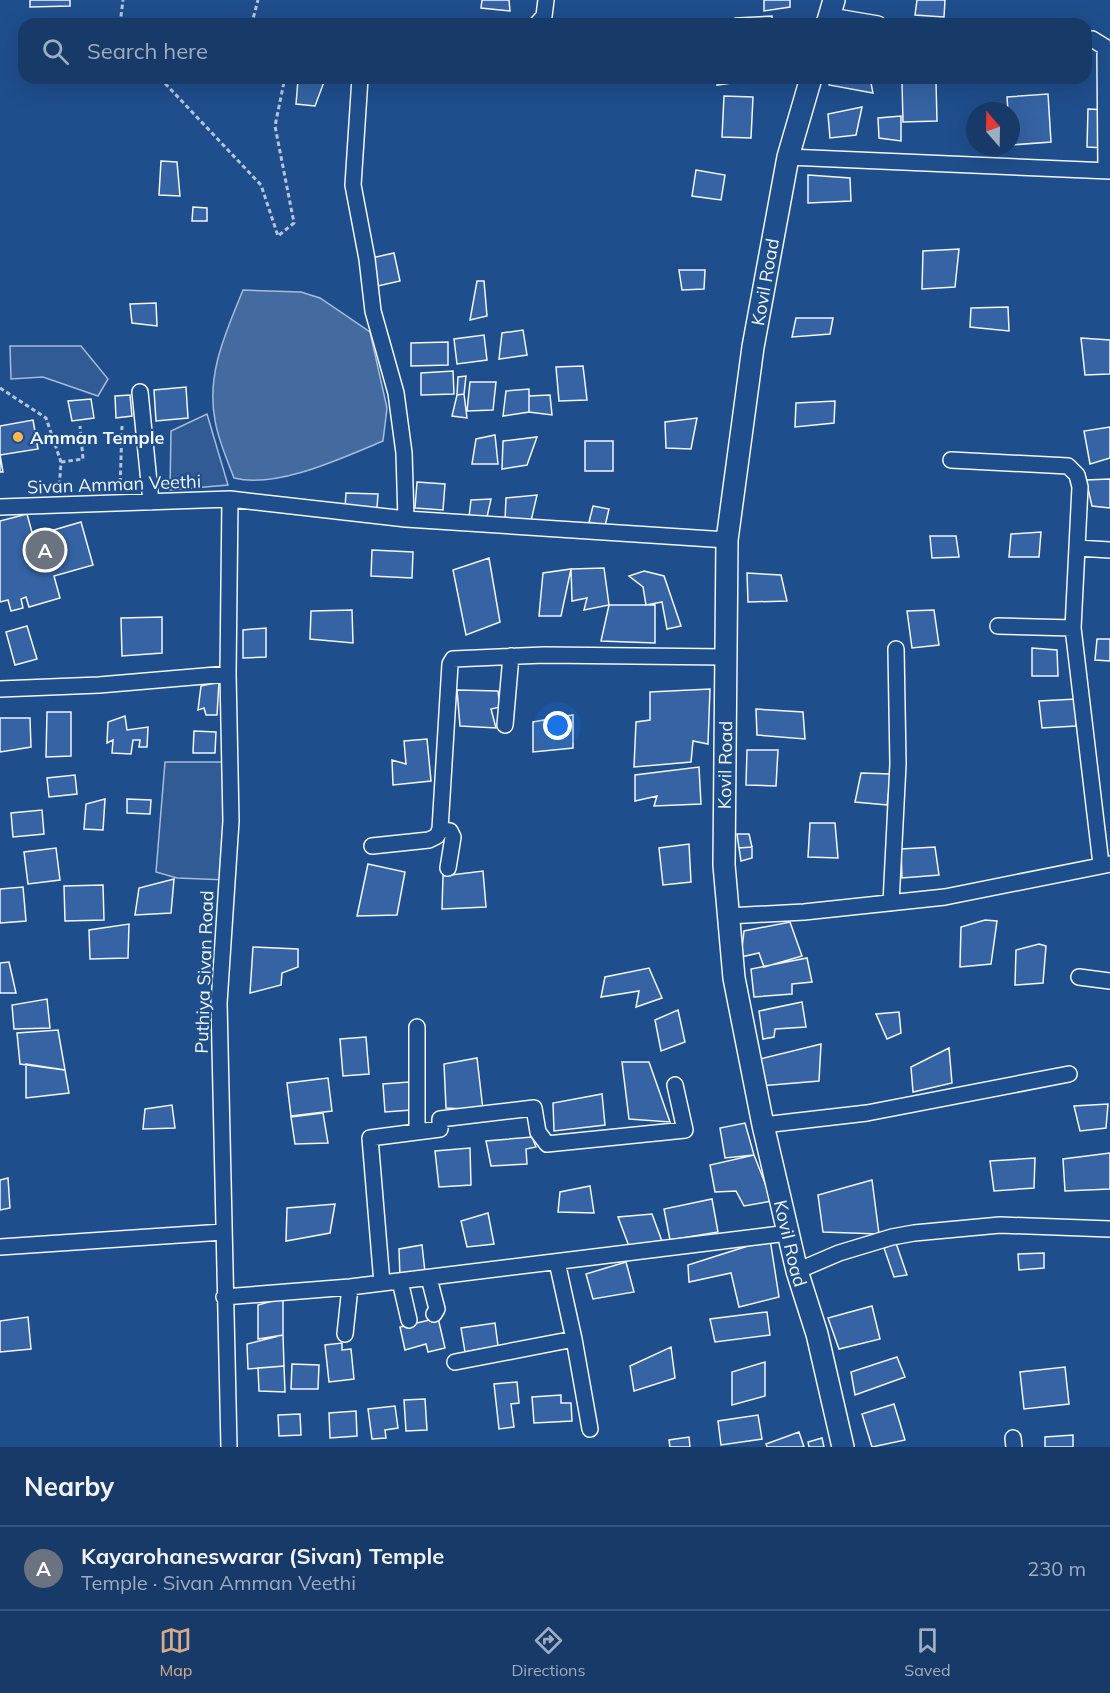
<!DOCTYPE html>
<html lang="en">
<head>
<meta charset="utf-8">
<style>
	:root { --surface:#173a69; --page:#244571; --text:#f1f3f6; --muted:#9eadc0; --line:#36547d; --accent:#d6ab8b }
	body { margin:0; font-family:Mulish,sans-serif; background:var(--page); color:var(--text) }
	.compass { position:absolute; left:966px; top:102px; width:54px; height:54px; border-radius:50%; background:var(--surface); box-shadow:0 6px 24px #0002; rotate:340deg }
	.you { position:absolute; left:558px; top:726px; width:21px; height:21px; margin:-15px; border:4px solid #fff; border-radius:50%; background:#1a73e8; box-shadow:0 0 0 9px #1a73e833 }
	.badge { display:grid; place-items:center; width:39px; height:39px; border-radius:50%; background:var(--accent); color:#fff; font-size:20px; font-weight:700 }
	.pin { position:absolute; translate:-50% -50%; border:3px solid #fff; box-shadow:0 2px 6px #0006 }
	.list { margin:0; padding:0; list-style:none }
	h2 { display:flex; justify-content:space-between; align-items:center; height:78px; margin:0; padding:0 24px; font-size:26px }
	h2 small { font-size:20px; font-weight:400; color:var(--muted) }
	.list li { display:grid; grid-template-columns:39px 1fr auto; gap:18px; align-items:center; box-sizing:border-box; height:84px; padding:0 24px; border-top:2px solid var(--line) }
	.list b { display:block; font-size:22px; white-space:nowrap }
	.list p { margin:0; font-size:20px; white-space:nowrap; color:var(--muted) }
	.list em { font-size:20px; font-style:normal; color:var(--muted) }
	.icon { flex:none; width:33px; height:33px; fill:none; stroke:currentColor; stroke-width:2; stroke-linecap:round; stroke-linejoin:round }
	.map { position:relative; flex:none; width:1110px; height:1447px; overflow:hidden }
	.search { position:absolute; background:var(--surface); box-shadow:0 6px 24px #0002; left:18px; right:18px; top:18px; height:66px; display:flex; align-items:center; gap:15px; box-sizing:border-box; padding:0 21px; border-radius:18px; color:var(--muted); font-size:22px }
	.sheet { height:162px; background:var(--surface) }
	nav { display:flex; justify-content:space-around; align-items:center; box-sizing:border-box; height:84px; border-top:2px solid var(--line); background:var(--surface); font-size:16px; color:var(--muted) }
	nav a { display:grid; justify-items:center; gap:3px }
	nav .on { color:var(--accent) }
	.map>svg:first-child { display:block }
</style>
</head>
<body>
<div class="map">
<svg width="1110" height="1447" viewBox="0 0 1110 1447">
	<rect width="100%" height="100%" fill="#1f4e8c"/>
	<!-- built -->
	<path fill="#305b95" stroke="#a8bbd7" stroke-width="1.5" d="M10 346H81L108 379 98 396 43 377 11 379Z
		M207 414 228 485 170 490 171 431Z
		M165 762H229L227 880 177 878 156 872Z"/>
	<!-- water -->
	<path fill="#446ba0" stroke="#a8bbd7" stroke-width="1.5" d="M243 290 301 292 320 298 370 332 387 408 383 441C342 458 277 489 234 478 227 459 218 440 215 420 206 374 226 332 243 290Z"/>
	<!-- building -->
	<path fill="#3563a3" stroke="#f2f6ff" stroke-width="1.5" d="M30 0H70V6L30 7Z
		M482 0H509L510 11 481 8Z
		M764 0H790V7L764 11Z
		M917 0H945L944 17 915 15Z
		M772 16V24H735V18Z
		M718 78H767L717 85Z
		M830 78H870L873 93 829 85Z
		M298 80 324 82 315 106 296 104Z
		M936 82 937 121 903 122 902 83Z
		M1048 94 1051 142 1011 145V111H1008L1007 97Z
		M724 96 753 97 751 138 722 137Z
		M862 107 856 135 830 138 828 114Z
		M1088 109 1107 110 1106 148 1087 147Z
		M901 116V141L879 138 878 118Z
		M161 161 177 162 180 196 159 195Z
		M696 170 725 175 721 200 692 196Z
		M808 175 850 178 851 201 808 203Z
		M193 207 207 208V221H192Z
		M959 249 955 287 922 289 923 251Z
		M394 253 400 281 373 287 367 259Z
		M679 270H705L704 289 682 290Z
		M477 281H484L487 316 470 320Z
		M156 303 157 326 132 323 130 304Z
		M1008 307 1009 331 970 327 971 308Z
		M796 318H833L830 334 792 337Z
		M523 330 527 355 499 359 502 333Z
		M484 335 487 360 457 364 454 339Z
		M1081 338 1110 340V374L1085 375Z
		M448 342V365L411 366V343Z
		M583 366 587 400 559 401 556 367Z
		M453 371 454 394 421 395V373Z
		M466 376 464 394 457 395 458 377Z
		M470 382H496L493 410 467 411Z
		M186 387 188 418 156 421 154 390Z
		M529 389V412L503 416 506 391Z
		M464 394 467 418 452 416 457 395Z
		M130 395 132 416 116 418 115 396Z
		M550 395 552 415 529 412V396Z
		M91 399 94 418 72 421 68 401Z
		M835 401 834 423 795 427 796 403Z
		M697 418 691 449 666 448 665 422Z
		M33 420 38 449 0 455 3 472H0V426Z
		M1110 427V458L1090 464 1084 431Z
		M495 435 498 464H472L476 439Z
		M537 437 527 465 502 469 503 441Z
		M585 441H613V471H585Z
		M1110 479V508L1092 506 1086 480Z
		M417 482 445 484 443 510 415 508Z
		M346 493 378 494 377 508 345 507Z
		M537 495 531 521 505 520 506 498Z
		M491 499 487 517H469L471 500Z
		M593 506 609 509 605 526 589 522Z
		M27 514 33 536 81 522 93 565 54 576 60 598 29 607 26 597 21 599 23 608 11 611 8 600 0 602V521Z
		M1041 532 1039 557H1009L1011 534Z
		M930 536H956L959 557 932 558Z
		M372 550 413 552 412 578 371 576Z
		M489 558 500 622 466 635 453 570Z
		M604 568 609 605 584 610 587 598 572 601 571 569Z
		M571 569 561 616H539L543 573Z
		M644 571 664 576 681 626 667 629 662 602 646 605 643 587 629 576Z
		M747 573 781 575 787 601 748 602Z
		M609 605H655V643L601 641Z
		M352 610 353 643 310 639 311 611Z
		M934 610 939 645 912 648 907 611Z
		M162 617V653L122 656 121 618Z
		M27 626 37 659 15 665 6 632Z
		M266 628V657L243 658V630Z
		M1097 639H1110V661L1095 660Z
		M1032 648 1057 650 1058 676H1032Z
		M219 682 217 715H206L204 708 198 710 201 686Z
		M710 689 708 744 693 741 691 762 634 767 636 722 650 720V692Z
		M457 690 498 691 500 707 491 709 496 728 460 726Z
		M1076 699V726L1042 728 1039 701Z
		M756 709 803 712 805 739 757 735Z
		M47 712H71V756L46 757Z
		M573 715V748L533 752V722Z
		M125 716 127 730 148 727 147 747H139L140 740H133L131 754 112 753 113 740 107 743 108 722Z
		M0 718H30L31 747 0 752Z
		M194 731 216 732 215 753H193Z
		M427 739 431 781 393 785 392 760 406 764 404 741Z
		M747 750H778L776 786 746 785Z
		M699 767 701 804 654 806 657 796 635 801V775Z
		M861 773 891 774 887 805 855 802Z
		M75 775 77 794 49 797 47 778Z
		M105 799 103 830 84 829 86 804Z
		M127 799 151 800 150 814 127 813Z
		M42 810 44 834 13 837 11 813Z
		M810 823H835L838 858 808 857Z
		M737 834H749L752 847 739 848Z
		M689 844 691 882 663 885 659 848Z
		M752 847V858L741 861 739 848Z
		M935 847 939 875 902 878 901 849Z
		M56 848 60 880 28 884 24 852Z
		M368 864 405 872 397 915 357 916Z
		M483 871 486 907 442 909 443 876Z
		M174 879 171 913 135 915 139 888Z
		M103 885 104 920 65 921 64 886Z
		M23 887 26 921 0 923V889Z
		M985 920 997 921 991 964 960 967 961 927Z
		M790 922 802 956 764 967 759 953 741 957 744 931Z
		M129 924 128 958 90 959 89 930Z
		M1039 944 1046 946 1043 983 1015 985 1016 950Z
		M253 947 298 949V967L282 973 281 985 250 993Z
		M807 958 812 982 792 984V994L754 997 751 969Z
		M9 962 16 993H0V963Z
		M649 968 662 998 636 1007 639 991 601 997 605 977Z
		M47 999 50 1028 14 1029 12 1005Z
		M802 1002 806 1027 775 1029 774 1037 763 1039 759 1011Z
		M678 1010 685 1042 661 1051 655 1020Z
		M899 1012 901 1033 887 1039 876 1014Z
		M58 1030 65 1070 20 1064 17 1033Z
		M366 1037 369 1074 343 1076 340 1039Z
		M821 1044 819 1081 760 1086 756 1060Z
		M949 1048 952 1083 913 1092 911 1067Z
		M477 1058 483 1110 446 1108 444 1064Z
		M622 1062H649L670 1122 629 1119Z
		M26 1064 65 1070 69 1093 26 1098Z
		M328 1078 332 1111 291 1116 287 1083Z
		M409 1082 411 1110 385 1112 383 1084Z
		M602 1094 605 1125 554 1131 553 1103Z
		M1108 1104 1106 1128 1080 1131 1074 1106Z
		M172 1105 175 1128 143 1129 145 1109Z
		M323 1113 328 1143 295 1144 291 1117Z
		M745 1123 754 1155 725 1158 720 1128Z
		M532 1137 536 1147 526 1149 527 1164 491 1166 486 1141Z
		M470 1148 471 1185 439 1187 435 1151Z
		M1110 1153V1189L1065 1191 1063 1159Z
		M754 1155 772 1201 744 1206 736 1191 715 1192 710 1165Z
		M1035 1158 1034 1188 994 1191 990 1161Z
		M8 1178 10 1208 0 1210V1180Z
		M872 1180 879 1234 823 1232 818 1195Z
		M590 1186 594 1213 558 1212 560 1192Z
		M712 1199 718 1232 670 1240 664 1209Z
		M335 1204 330 1233 286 1241 287 1208Z
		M488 1213 494 1244 467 1247 461 1221Z
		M652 1214 663 1244 630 1249 618 1217Z
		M770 1239 779 1297 739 1307 731 1273 689 1282 688 1265Z
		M896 1243 907 1275 894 1277 884 1248Z
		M422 1245 425 1272 400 1278 399 1249Z
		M1044 1253V1268L1019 1270 1018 1254Z
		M626 1262 634 1292 593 1299 586 1274Z
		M283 1298V1335L258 1339V1305Z
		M872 1306 880 1339 839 1349 828 1318Z
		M767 1312 770 1335 715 1342 710 1319Z
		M28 1317 31 1349 0 1352V1321Z
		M438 1318 445 1348 428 1352 426 1344 405 1350 400 1327Z
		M495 1323 498 1346 465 1352 461 1328Z
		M283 1335 284 1366 248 1369 247 1344Z
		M342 1343V1350L351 1349 354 1379 329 1382 325 1345Z
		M671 1347 675 1378 634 1391 630 1366Z
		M897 1357 905 1377 855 1395 851 1372Z
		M765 1362V1396L732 1405V1372Z
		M292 1364 319 1365 318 1389H291Z
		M284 1366 285 1392 259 1391 258 1368Z
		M1065 1367 1069 1404 1024 1409 1020 1372Z
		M517 1382 519 1403 511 1404 514 1427 499 1429 494 1384Z
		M561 1395V1403H571L572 1421 534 1423 532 1397Z
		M425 1399 427 1430 406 1431 404 1400Z
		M894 1404 905 1440 872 1447 862 1414Z
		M395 1406 398 1428 385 1430 386 1438 372 1439 368 1409Z
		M356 1411 357 1436 330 1438 329 1413Z
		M300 1414 301 1435 279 1436 278 1415Z
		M758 1415 762 1439 721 1445 718 1421Z
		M799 1432 804 1447H767L766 1444Z
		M1073 1435V1447H1045V1437Z
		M689 1437 690 1447H670L669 1440Z
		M822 1438 824 1447H809L808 1442Z"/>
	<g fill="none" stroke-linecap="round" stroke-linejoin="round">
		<!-- street casing -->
		<g stroke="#f2f6ff" stroke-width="18">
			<path id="street" d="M831 16 878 24
				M537 24 544 16 546 0
				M1086 40 1092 39 1105 47 1106 171
				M360 78 353 185 367 259 373 311 396 393 404 453 406 519
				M790 150 788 157 1110 171
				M140 392 151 502
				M951 460 1068 466 1077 475 1080 487 1073 628 1101 864
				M0 507 230 499 406 519 727 540
				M1077 548 1110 550
				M998 626 1073 628
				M0 689 99 685 228 674
				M505 725 511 656
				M440 829 450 831 453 837 448 868
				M372 846 429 840 437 836 440 829 450 664 453 659 544 655 726 657
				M891 903 898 764 896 649
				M728 916 804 912 945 897 1110 864
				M1079 977 1110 981
				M763 1125 867 1113 1069 1074
				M417 1132V1027
				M0 1247 223 1232
				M797 1271 839 1253 892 1237 914 1233 1000 1225 1110 1229
				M429 1278 437 1309 434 1314
				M400 1281 409 1320
				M382 1283 370 1138 440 1129V1119L534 1108 538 1132 547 1144 685 1130 675 1085
				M224 1297 350 1287 788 1233
				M345 1334 350 1287
				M574 1339 590 1429
				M455 1362 574 1339 557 1262
				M1013 1438 1014 1447
				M229 1447 219 1003 231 821 228 674 230 499"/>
		</g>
		<!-- secondary casing -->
		<g stroke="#f2f6ff" stroke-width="24">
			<g id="secondary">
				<path d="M827 24 834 0"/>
				<path id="s1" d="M811 78 788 157 753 347 727 540 724 865 734 978 763 1125 797 1271 817 1334 843 1447"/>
			</g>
		</g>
		<!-- path -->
		<path stroke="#b3c4dc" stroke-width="3" stroke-dasharray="4.5 3" stroke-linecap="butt" d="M120 24 123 0
			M256 24 253 19 258 0
			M160 78 261 185 278 236 294 223 275 126 284 82 282 78
			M0 388 46 418 61 462 59 490
			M61 462 83 459 80 426
			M120 490 122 426"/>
		<!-- street -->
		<use href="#street" stroke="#1f4e8c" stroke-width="15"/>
		<!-- secondary -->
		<use href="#secondary" stroke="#1f4e8c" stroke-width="21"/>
	</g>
	<!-- markers -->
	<circle fill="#ffb74d" stroke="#1f4e8c" stroke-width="2" cx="18" cy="437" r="6"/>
	<g text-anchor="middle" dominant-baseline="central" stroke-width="4.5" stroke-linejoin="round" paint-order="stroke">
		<!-- street labels -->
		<g font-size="18" fill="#f2f6ff" stroke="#1f4e8c">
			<text transform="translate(765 282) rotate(-80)">Kovil Road</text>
			<text transform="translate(114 484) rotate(-2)">Sivan Amman Veethi</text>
			<text transform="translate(725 765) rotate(-89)">Kovil Road</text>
			<text transform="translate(204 972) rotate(-88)">Puthiya Sivan Road</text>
			<text stroke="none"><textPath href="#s1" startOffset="1180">Kovil Road</textPath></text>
		</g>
		<!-- poi labels -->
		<g font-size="18" font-weight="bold" fill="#f2f6ff" stroke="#1f4e8c" text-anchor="start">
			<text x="30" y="437">Amman Temple</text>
		</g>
	</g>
</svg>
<svg class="compass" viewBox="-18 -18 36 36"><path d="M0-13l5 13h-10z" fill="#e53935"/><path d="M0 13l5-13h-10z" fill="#9eadc0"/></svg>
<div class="you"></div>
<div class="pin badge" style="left:45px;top:550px;background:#6b7280">A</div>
<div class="search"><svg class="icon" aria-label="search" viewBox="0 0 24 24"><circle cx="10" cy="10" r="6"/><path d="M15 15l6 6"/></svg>Search here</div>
</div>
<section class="sheet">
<h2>Nearby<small></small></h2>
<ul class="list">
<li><span class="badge" style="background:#6b7280">A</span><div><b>Kayarohaneswarar (Sivan) Temple</b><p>Temple · Sivan Amman Veethi</p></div><em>230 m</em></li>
</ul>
</section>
<nav>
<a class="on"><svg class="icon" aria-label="map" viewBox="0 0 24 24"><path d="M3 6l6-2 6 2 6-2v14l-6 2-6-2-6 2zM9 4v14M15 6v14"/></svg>Map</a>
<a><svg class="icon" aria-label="directions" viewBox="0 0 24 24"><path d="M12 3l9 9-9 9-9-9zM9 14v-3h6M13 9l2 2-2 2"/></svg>Directions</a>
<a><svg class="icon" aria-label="saved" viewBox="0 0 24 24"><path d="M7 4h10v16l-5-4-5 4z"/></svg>Saved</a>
</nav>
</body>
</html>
